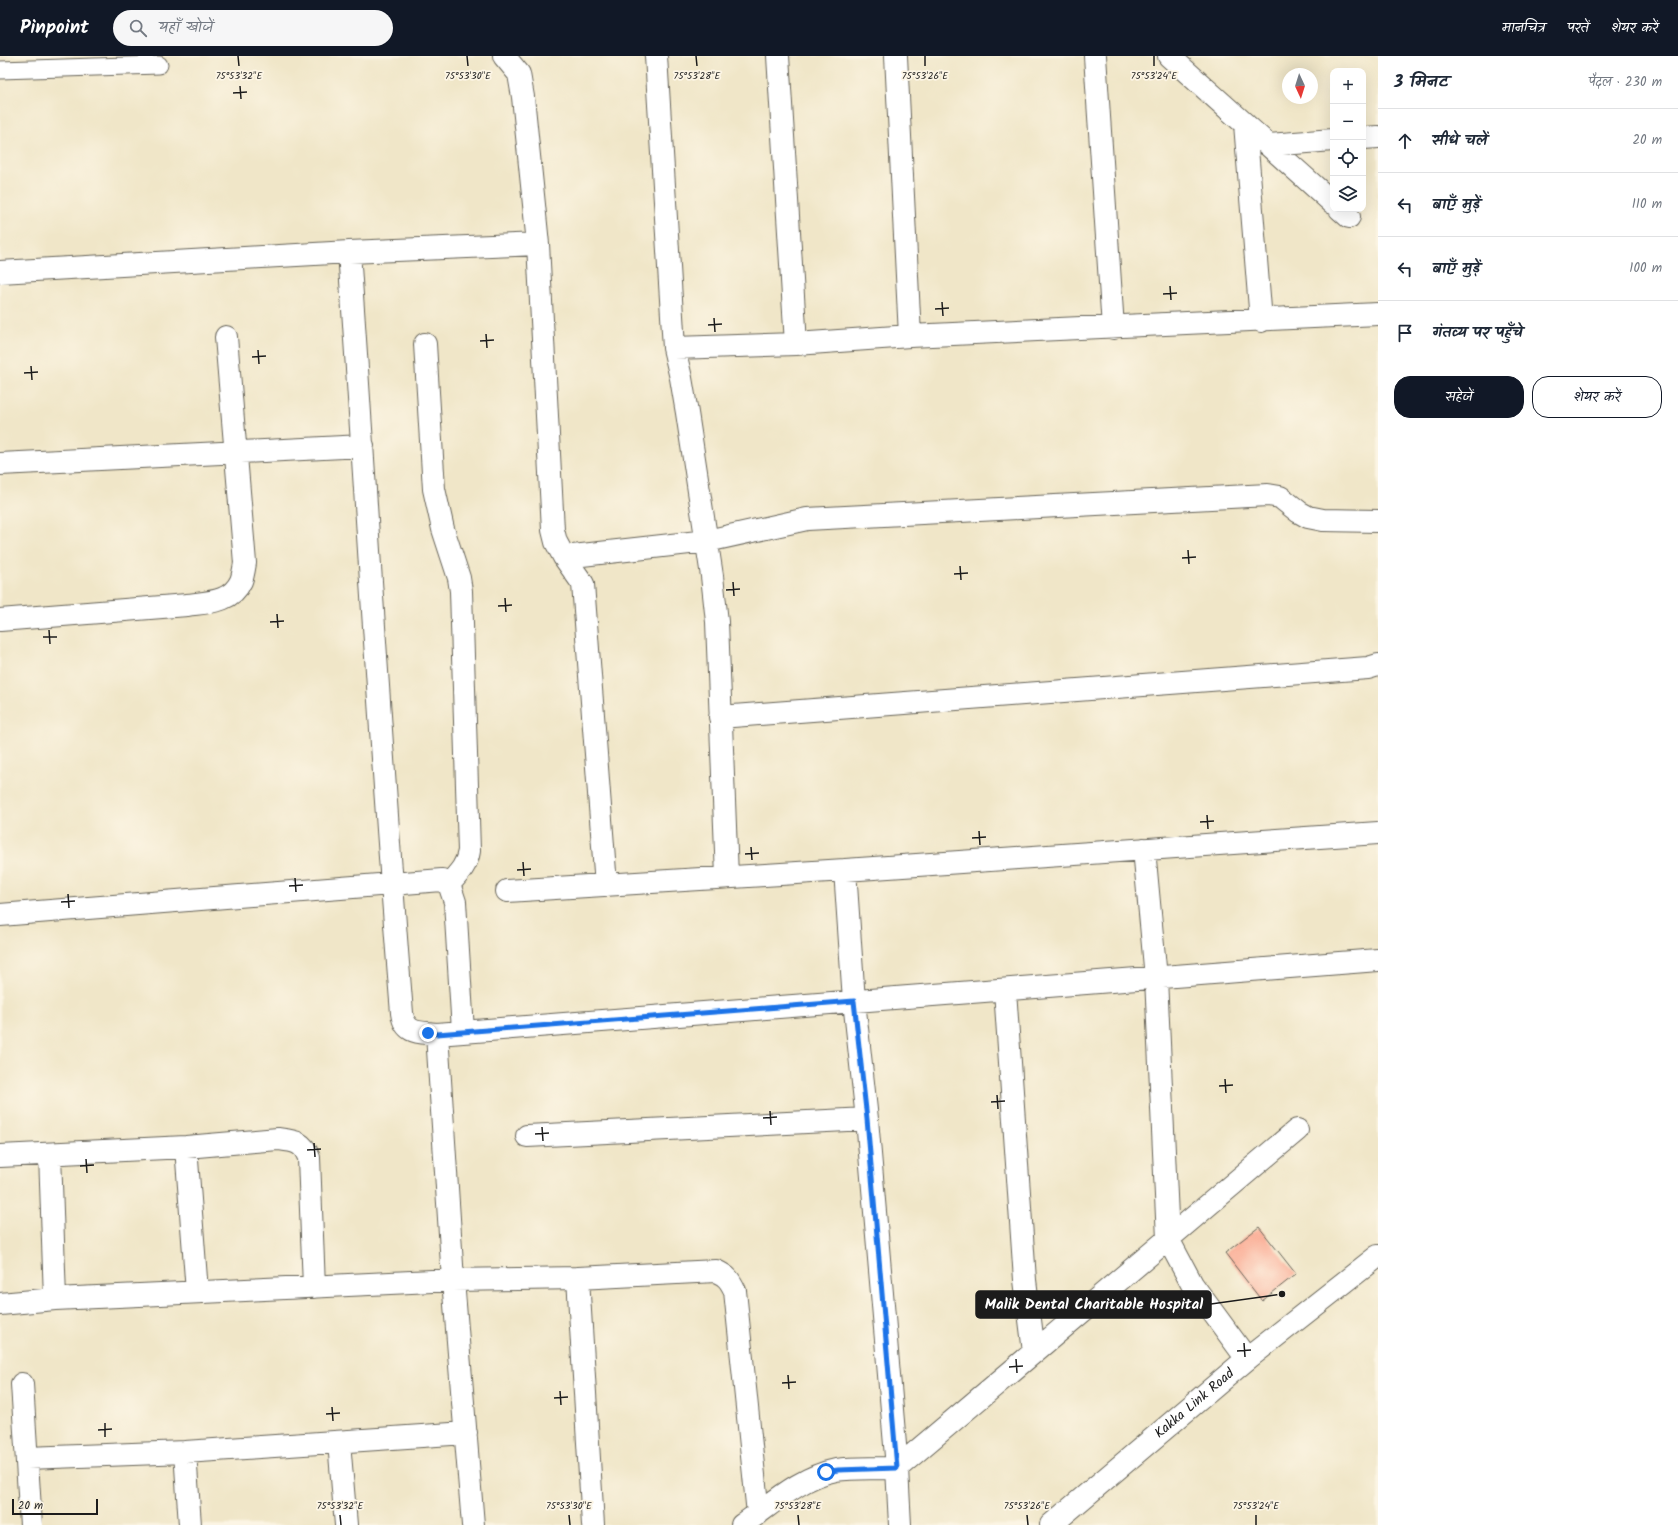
<!DOCTYPE html>
<html lang="hi">
<head>
<meta charset="utf-8">
<style>
	:root { --surface:#fff; --page:#f6f6f7; --text:#1f2937; --muted:#747a83; --line:#e0e1e3; --accent:#111827 }
	body { margin:0; font-family:Kalam,"Playpen Sans Deva",sans-serif; background:var(--page); color:var(--text) }
	.controls { position:absolute; right:12px; top:12px; display:grid; overflow:hidden; border-radius:8px; box-shadow:0 4px 16px #0002 }
	.controls button { width:36px; height:36px; display:grid; place-items:center; padding:0; border:0; border-bottom:1px solid var(--line); background:var(--surface); color:var(--text); font:20px sans-serif }
	.compass { position:absolute; left:1282px; top:12px; width:36px; height:36px; border-radius:50%; background:var(--surface); box-shadow:0 4px 16px #0002; rotate:176deg }
	.scale { position:absolute; left:12px; bottom:10px; width:86px; box-sizing:border-box; padding-left:4px; border:2px solid #1c1c1c; border-top:0; font-size:11px; line-height:14px; white-space:nowrap; color:#1c1c1c; -webkit-text-stroke:3px #fcf5e5; paint-order:stroke }
	.stop { position:absolute; width:12px; height:12px; margin:-9px; border:3px solid #1a73e8; border-radius:50%; background:#fff }
	.stop.end { background:#1a73e8; border-color:#fff; box-shadow:0 1px 4px #0008 }
	.list { margin:0; padding:0; list-style:none }
	h2 { display:flex; justify-content:space-between; align-items:center; height:52px; margin:0; padding:0 16px; font-size:17px }
	h2 small { font-size:13px; font-weight:400; color:var(--muted) }
	.list li { display:grid; grid-template-columns:26px 1fr auto; gap:12px; align-items:center; box-sizing:border-box; height:64px; padding:0 16px; border-top:1px solid var(--line) }
	.list b { display:block; font-size:15px; white-space:nowrap }
	.list em { font-size:13px; font-style:normal; color:var(--muted) }
	.actions { display:flex; gap:8px; padding:12px 16px }
	.actions a { flex:1; padding:9px 0; border:1px solid var(--accent); border-radius:16px; text-align:center; font-size:14px; color:var(--accent) }
	.actions .main { background:var(--accent); color:#fff }
	.icon { flex:none; width:22px; height:22px; fill:none; stroke:currentColor; stroke-width:2; stroke-linecap:round; stroke-linejoin:round }
	.map { position:relative; flex:none; width:1378px; height:1469px; overflow:hidden }
	header { display:flex; align-items:center; gap:24px; box-sizing:border-box; height:56px; padding:0 20px; background:var(--accent); color:#fff }
	header strong { font-size:19px }
	nav { display:flex; gap:22px; margin-inline-start:auto; font-size:14px }
	.search { width:280px; height:36px; background:var(--page); display:flex; align-items:center; gap:10px; box-sizing:border-box; padding:0 14px; border-radius:22px; color:var(--muted); font-size:15px }
	main { display:flex }
	aside { flex:1; background:var(--surface) }
	.map>svg:first-child { display:block }
</style>
</head>
<body>
<header>
<strong>Pinpoint</strong>
<div class="search"><svg class="icon" aria-label="search" viewBox="0 0 24 24"><circle cx="10" cy="10" r="6"/><path d="M15 15l6 6"/></svg>यहाँ खोजें</div>
<nav><a>मानचित्र</a><a>परतें</a><a>शेयर करें</a></nav>
</header>
<main>
<div class="map">
<svg width="1378" height="1469" viewBox="0 0 1378 1469">
	<rect width="100%" height="100%" fill="#fcf5e5"/>
	<filter id="ink" filterUnits="userSpaceOnUse"><feTurbulence type="fractalNoise" baseFrequency=".025" numOctaves="2"/><feDisplacementMap in="SourceGraphic" scale="8" xChannelSelector="R" yChannelSelector="G"/><feConvolveMatrix kernelMatrix="1 2 1 2 8 2 1 2 1" color-interpolation-filters="sRGB"/></filter>
	<filter id="wash" filterUnits="userSpaceOnUse"><feTurbulence type="fractalNoise" baseFrequency=".012" numOctaves="4" result="noise"/><feDisplacementMap in="SourceGraphic" scale="16" xChannelSelector="R" yChannelSelector="G"/><feGaussianBlur stdDeviation="0.9" result="paint"/><feColorMatrix in="noise" values="0 0 0 0 0 0 0 0 0 0 0 0 0 0 0 0 0 1.4 0 .05"/><feComposite in="paint" operator="in"/></filter>
	<g filter="url(#wash)">
		<rect width="100%" height="100%" fill="#f0e6c8"/>
		<g id="blocks">
			<!-- building -->
			<path fill="#faa38a" d="M1259 1171 1296 1218 1262 1245 1225 1197Z"/>
		</g>
	</g>
	<g filter="url(#ink)">
		<use href="#blocks" fill-opacity="0" stroke="#666358" stroke-width="1"/>
		<g fill="none" stroke-linecap="round" stroke-linejoin="round">
			<!-- service casing -->
			<g stroke="#666358" stroke-width="19">
				<path id="service" d="M0 14 159 9"/>
			</g>
			<!-- minor casing -->
			<g stroke="#666358" stroke-width="24">
				<path id="minor" d="M504 0 519 18 523 41 538 188 553 474 556 486 564 501 583 528 606 829
					M656 0 674 292 796 288 910 280
					M778 0 796 288
					M896 0 910 280 1378 258
					M1095 0 1113 272
					M1169 0 1333 147
					M1245 68 1261 265
					M1363 82 1378 81
					M1269 89 1333 84
					M1340 153 1349 161
					M349 196C367 450 381 704 402 957 405 979 420 976 437 978L453 1224 473 1469
					M0 216 349 196 538 188
					M425 288 434 433 443 473 459 522 461 535 469 795C467 809 459 817 449 828
					M674 292 681 322 687 357 712 520 717 566 727 821
					M0 408 363 390
					M564 501 707 485 807 463 1268 439 1280 441 1299 456 1308 461 1323 464 1378 465
					M0 564 187 549C208 546 231 547 241 525 243 520 244 513 245 507L226 281
					M720 661 1368 612 1378 609
					M1144 793 1156 922 1168 1183 1192 1228 1247 1303
					M845 814 854 945 867 1063 897 1412 900 1469
					M507 835 845 814 1378 777
					M0 859 442 824 449 828 455 846 463 975
					M1005 934 1025 1224 1034 1296
					M437 978 1378 904
					M527 1080 867 1063
					M186 1091 197 1236
					M0 1100 186 1091 278 1083C294 1085 303 1085 309 1102L314 1231
					M578 1222 593 1469
					M55 1243 453 1224 578 1222 716 1215C727 1220 730 1224 735 1235L758 1458
					M0 1248 55 1243 50 1098
					M22 1328 31 1469
					M339 1386 346 1469
					M185 1396 190 1469
					M27 1402 185 1396 466 1377
					M742 1469C771 1449 800 1421 836 1414 855 1411 878 1413 897 1412L1297 1074"/>
			</g>
			<!-- tertiary casing -->
			<g stroke="#666358" stroke-width="24">
				<g id="tertiary">
					<path id="s1" d="M1051 1469 1247 1303 1378 1200"/>
				</g>
			</g>
			<!-- service -->
			<use href="#service" stroke="#fff" stroke-width="17"/>
			<!-- minor -->
			<use href="#minor" stroke="#fff" stroke-width="22"/>
			<!-- tertiary -->
			<use href="#tertiary" stroke="#fff" stroke-width="22"/>
		</g>
	</g>
	<g fill="none" stroke-linecap="round" stroke-linejoin="round" filter="url(#ink)">
		<!-- route -->
		<path stroke="#1a73e8" stroke-width="5" d="M428 977 437 978 854 945 867 1063 897 1412 838 1414 826 1416"/>
	</g>
	<!-- ticks -->
	<path fill="none" stroke="#1c1c1c" stroke-width="1.5" d="M238 0 239 10M467 0 468 10M696 0 697 10M925 0V10M1154 0V10M240 30 241 43M233 37 247 36M1170 230 1171 244M1163 238 1177 237M942 246 943 260M935 253 949 252M714 262 715 276M708 269 722 268M486 278 487 292M480 285 494 284M258 294 259 308M252 301 266 300M31 310 32 324M24 317 38 316M1188 494 1189 508M1182 502 1196 501M960 510 961 524M954 518 968 517M733 526 734 540M726 534 740 533M505 542 506 556M498 550 512 549M277 558 278 572M270 566 284 565M49 574 50 588M43 581H57M1207 759 1208 773M1200 766 1214 765M979 775 980 789M972 782 986 781M751 791 752 804M745 798 759 797M523 806 524 820M517 814 531 813M295 822 296 836M289 830 303 829M68 838 69 852M61 846 75 845M1225 1023 1226 1037M1219 1030 1233 1029M997 1039 998 1053M991 1046 1005 1045M770 1055 771 1069M763 1062 777 1061M542 1071 543 1085M535 1078 549 1077M314 1087 315 1101M307 1094 321 1093M86 1103 87 1117M80 1110 94 1109M1244 1287 1245 1301M1237 1295 1251 1294M1016 1303 1017 1317M1009 1311 1023 1310M788 1319 789 1333M782 1327 796 1326M560 1335 561 1349M554 1342 568 1341M332 1351 333 1365M326 1358 340 1357M105 1367V1381M98 1374 112 1373M340 1459 341 1469M569 1459 570 1469M798 1459 799 1469M1027 1459 1028 1469M1256 1459V1469"/>
	<g text-anchor="middle" dominant-baseline="central" stroke-width="3.5" stroke-linejoin="round" paint-order="stroke">
		<!-- street labels -->
		<g font-size="14" fill="#1c1c1c" stroke="#fcf5e5">
			<text stroke="none"><textPath href="#s1" startOffset="188">Kakka Link Road</textPath></text>
		</g>
	</g>
	<g font-size="10" text-anchor="middle" fill="#1c1c1c" stroke="#fcf5e5" stroke-width="3.5" stroke-linejoin="round" paint-order="stroke">
		<text x="239" y="23">75°53'32"E</text>
		<text x="468" y="23">75°53'30"E</text>
		<text x="697" y="23">75°53'28"E</text>
		<text x="925" y="23">75°53'26"E</text>
		<text x="1154" y="23">75°53'24"E</text>
		<text x="340" y="1453">75°53'32"E</text>
		<text x="569" y="1453">75°53'30"E</text>
		<text x="798" y="1453">75°53'28"E</text>
		<text x="1027" y="1453">75°53'26"E</text>
		<text x="1256" y="1453">75°53'24"E</text>
	</g>
	<!-- callouts -->
	<path fill="none" stroke="#1c1c1c" stroke-width="1.5" d="M1282 1238L1211 1248"/>
	<circle fill="#1c1c1c" stroke="#fcf5e5" stroke-width="1.5" cx="1282" cy="1238" r="4"/>
	<rect fill="#1c1c1c" stroke="#1c1c1c" stroke-width="1.5" x="976" y="1235" width="235" height="27" rx="4"/>
	<g font-size="15" text-anchor="middle" font-weight="bold" fill="#fff">
		<text x="1094" y="1253">Malik Dental Charitable Hospital</text>
	</g>
</svg>
<div class="controls">
<button>+</button>
<button>−</button>
<button><svg class="icon" aria-label="locate" viewBox="0 0 24 24"><circle cx="12" cy="12" r="6"/><path d="M12 2v4M12 18v4M2 12h4M18 12h4"/></svg></button>
<button><svg class="icon" aria-label="layers" viewBox="0 0 24 24"><path d="M12 4l9 5-9 5-9-5zM3 14l9 5 9-5"/></svg></button>
</div>
<svg class="compass" viewBox="-18 -18 36 36"><path d="M0-13l5 13h-10z" fill="#e53935"/><path d="M0 13l5-13h-10z" fill="#747a83"/></svg>
<div class="scale">20 m</div>
<div class="stop" style="left:826px;top:1416px"></div>
<div class="stop end" style="left:428px;top:977px"></div>
</div>
<aside>
<h2>3 मिनट<small>पैदल · 230 m</small></h2>
<ul class="list">
<li><svg class="icon" aria-label="ahead" viewBox="0 0 24 24"><path d="M12 20V5M6 11l6-6 6 6"/></svg><div><b>सीधे चलें</b></div><em>20 m</em></li>
<li><svg class="icon" aria-label="left" viewBox="0 0 24 24"><path d="M17 20v-9H6M10 6l-5 5 5 5"/></svg><div><b>बाएँ मुड़ें</b></div><em>110 m</em></li>
<li><svg class="icon" aria-label="left" viewBox="0 0 24 24"><path d="M17 20v-9H6M10 6l-5 5 5 5"/></svg><div><b>बाएँ मुड़ें</b></div><em>100 m</em></li>
<li><svg class="icon" aria-label="arrive" viewBox="0 0 24 24"><path d="M6 21V4h12l-3 4 3 4H6"/></svg><div><b>गंतव्य पर पहुँचे</b></div></li>
</ul>
<div class="actions"><a class="main">सहेजें</a><a>शेयर करें</a></div>
</aside>
</main>
</body>
</html>
